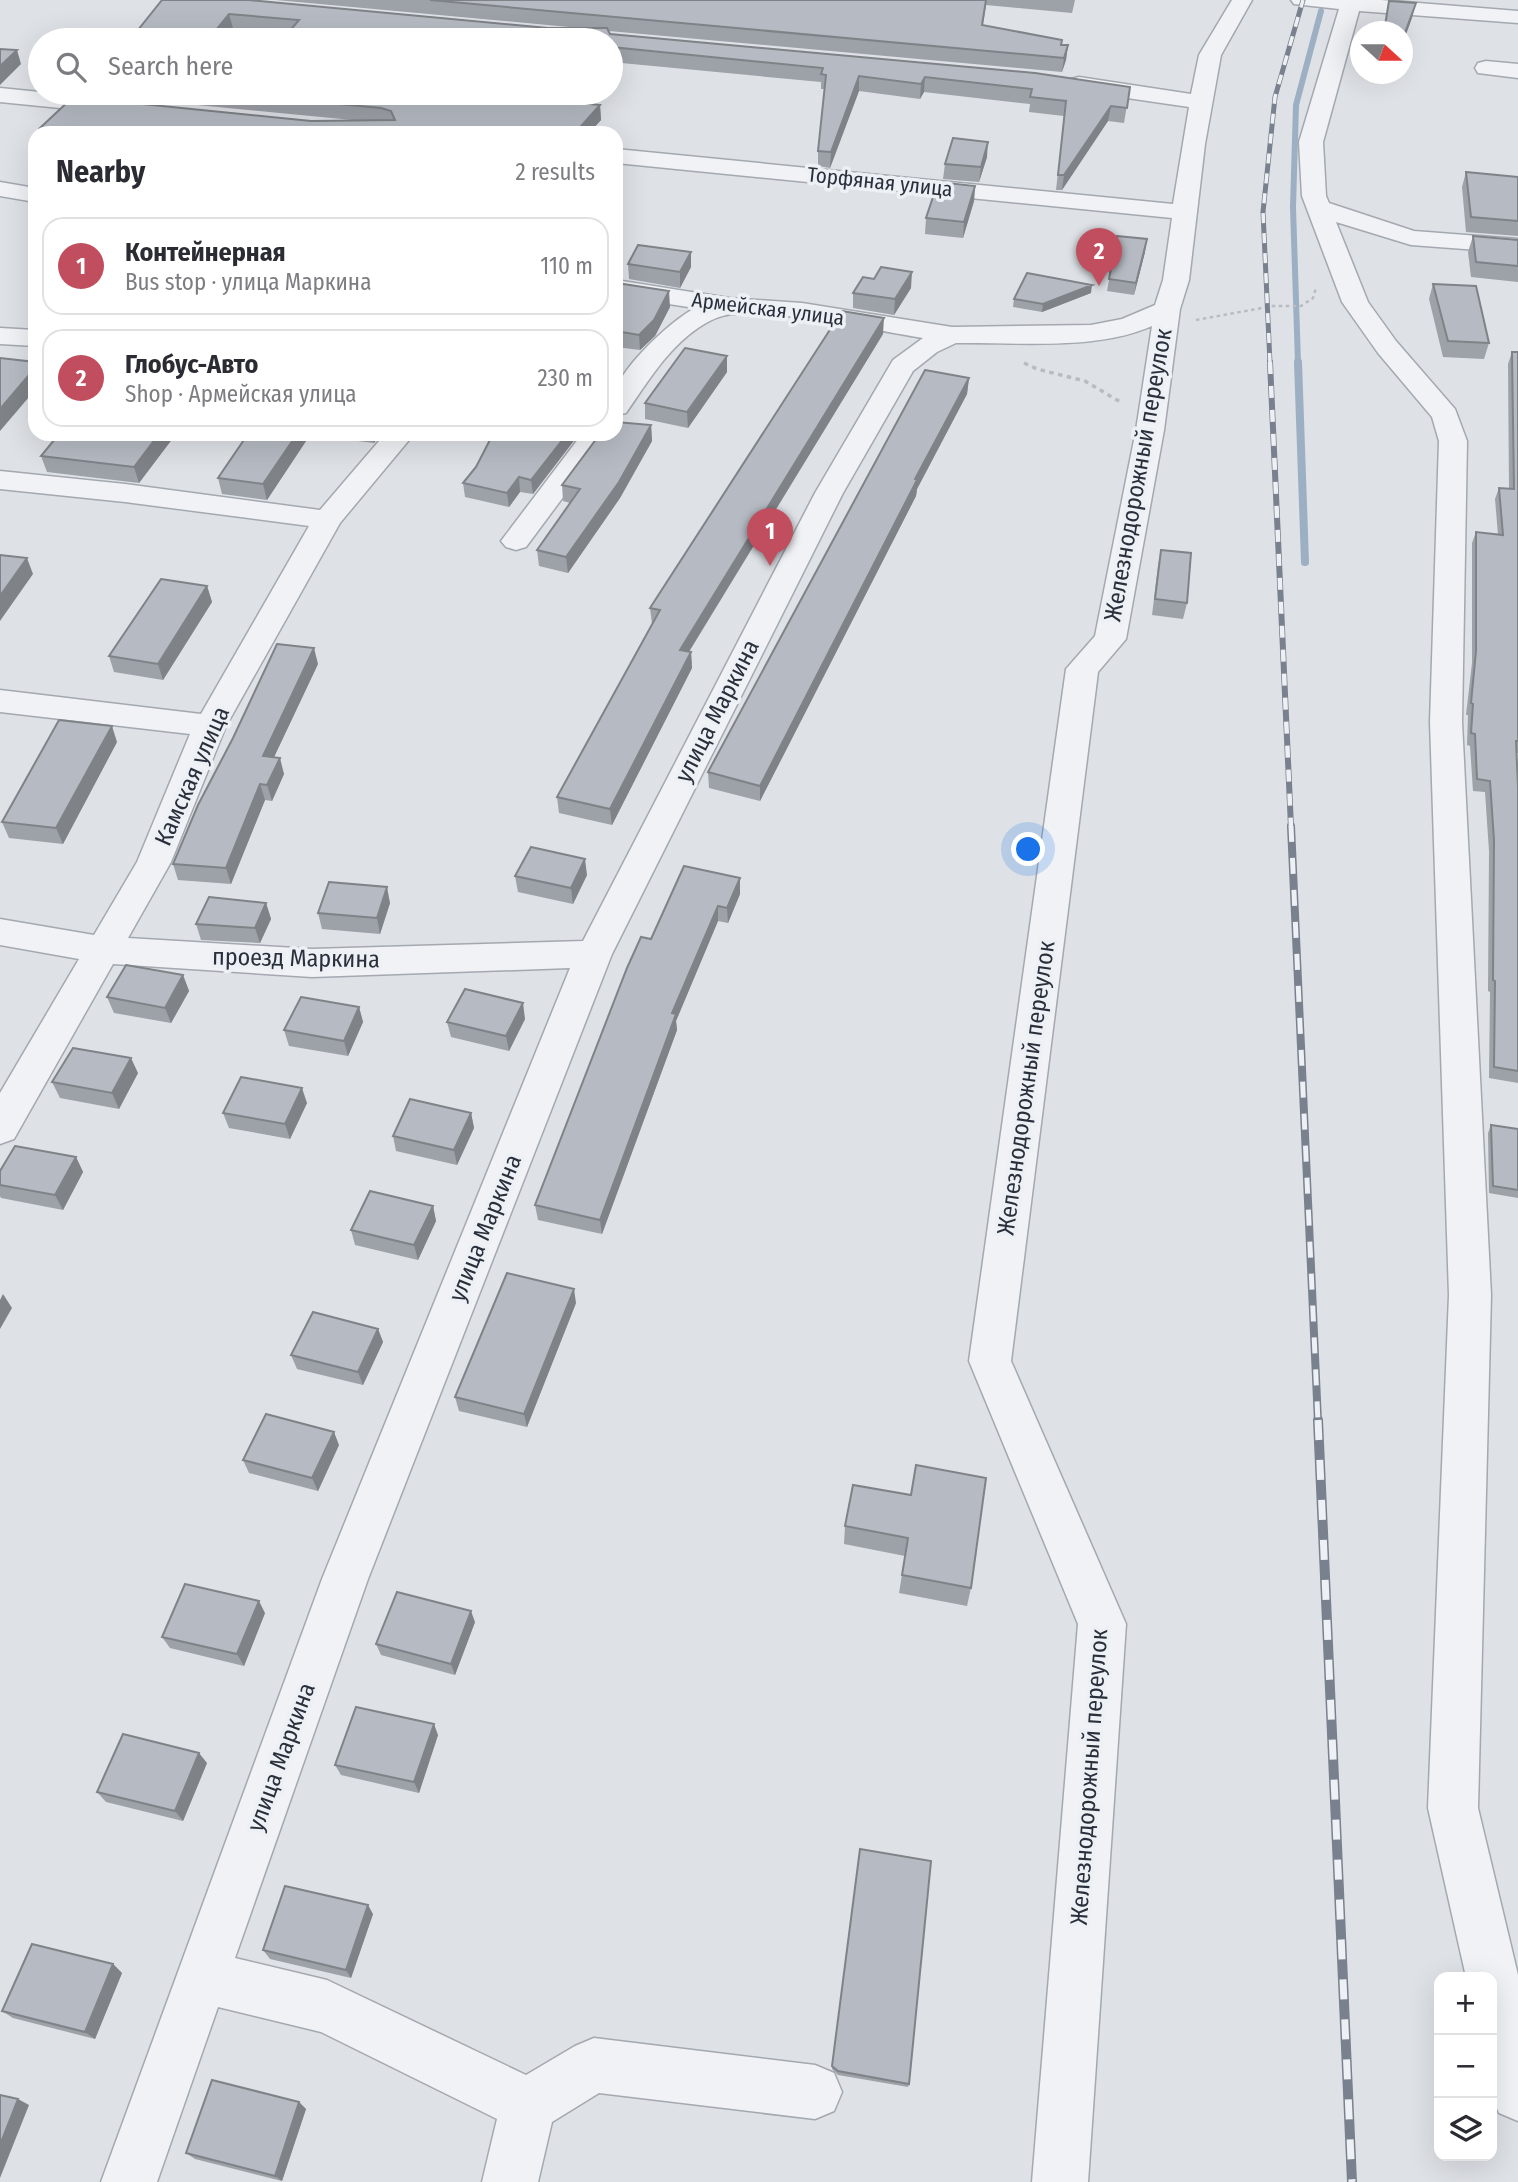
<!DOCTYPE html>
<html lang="en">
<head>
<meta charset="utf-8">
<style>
	:root { --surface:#fff; --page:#f2f2f3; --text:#2b2b33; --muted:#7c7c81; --line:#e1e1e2; --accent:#c14e5e }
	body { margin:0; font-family:"Fira Sans Condensed",sans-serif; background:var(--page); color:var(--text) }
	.controls { position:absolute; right:21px; bottom:21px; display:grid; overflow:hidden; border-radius:14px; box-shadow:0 7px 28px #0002 }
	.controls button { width:63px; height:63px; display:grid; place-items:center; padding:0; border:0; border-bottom:2px solid var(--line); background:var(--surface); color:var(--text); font:35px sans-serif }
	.compass { position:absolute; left:1350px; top:21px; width:63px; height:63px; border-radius:50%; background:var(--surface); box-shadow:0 7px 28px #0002; rotate:111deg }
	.you { position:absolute; left:1029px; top:850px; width:24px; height:24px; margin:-18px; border:5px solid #fff; border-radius:50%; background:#1a73e8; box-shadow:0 0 0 10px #1a73e833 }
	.badge { display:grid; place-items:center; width:46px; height:46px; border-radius:50%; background:var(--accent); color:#fff; font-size:23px; font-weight:700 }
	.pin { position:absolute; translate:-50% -58px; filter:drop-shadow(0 2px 4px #0008) }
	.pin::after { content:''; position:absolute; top:37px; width:24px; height:21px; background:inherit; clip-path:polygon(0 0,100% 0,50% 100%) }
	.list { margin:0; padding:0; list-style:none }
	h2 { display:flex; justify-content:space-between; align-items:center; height:91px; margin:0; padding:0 28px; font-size:30px }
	h2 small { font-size:23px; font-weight:400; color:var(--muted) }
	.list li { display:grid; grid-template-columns:46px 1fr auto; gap:21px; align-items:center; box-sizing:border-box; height:98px; margin:0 14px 14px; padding:0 14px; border:2px solid var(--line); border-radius:21px }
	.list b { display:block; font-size:26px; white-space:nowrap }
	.list p { margin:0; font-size:23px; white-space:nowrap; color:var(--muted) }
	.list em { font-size:23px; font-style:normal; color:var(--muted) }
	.icon { flex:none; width:38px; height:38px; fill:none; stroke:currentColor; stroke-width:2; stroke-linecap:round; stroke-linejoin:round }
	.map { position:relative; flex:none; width:1518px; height:2182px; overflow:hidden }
	.search { position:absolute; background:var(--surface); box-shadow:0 7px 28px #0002; left:28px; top:28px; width:595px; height:77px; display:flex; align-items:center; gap:18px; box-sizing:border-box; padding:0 24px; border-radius:38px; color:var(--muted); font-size:26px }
	.panel { position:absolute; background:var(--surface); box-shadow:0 7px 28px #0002; left:28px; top:126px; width:595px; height:315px; border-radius:21px }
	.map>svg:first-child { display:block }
</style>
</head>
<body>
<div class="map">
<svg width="1518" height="2182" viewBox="0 0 1518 2182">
	<rect width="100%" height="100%" fill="#dee1e6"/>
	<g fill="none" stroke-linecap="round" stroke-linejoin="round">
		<!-- stream-far1 -->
		<path stroke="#9cafc3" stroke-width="6" d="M1298 363 1293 207 1296 105 1321 11"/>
		<!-- stream -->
		<path stroke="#9cafc3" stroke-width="8" d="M1298 362 1305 562"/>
		<!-- minor casing -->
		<g stroke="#a4a8b0" stroke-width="3">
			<path id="minor" d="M1232 0H1252L1221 55 1205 144 1189 280 1180 309 1164 430 1126 639 1098 672 1011 1361 1126 1624 1088 2182H1032L1078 1624 969 1361 1066 669 1095 636 1136 430 1152 326C1096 351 1017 342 956 343L937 352 913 371 843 493 612 954 368 1579 235 1958 327 1980 526 2075 575 2046 594 2038 815 2065 834 2073 842 2092 834 2111 815 2119 599 2093 552 2122 538 2182H482L497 2119 321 2032 218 2007 157 2182H101L322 1579 570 968 312 977 113 964 14 1139 0 1144V1093L79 959 0 945V919L94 935 137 862 190 734 0 712V690L201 714 309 526 125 502 0 489V471L125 484 320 510 385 434H414L340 523 226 726 171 862 128 938 312 949 583 941 815 493 893 360 923 338C866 329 790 311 732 314 721 315 708 321 698 328 667 349 647 383 626 413L616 415C616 407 614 395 617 387 627 362 671 321 695 308L616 296V280L729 298 802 303 952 327 1091 325 1122 319 1155 305 1163 280 1172 218 616 163V149L1173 204 1189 107 1079 91 1071 89 1068 84 1071 79 1079 77 1191 94 1199 55Z
				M1291 0H1381L1518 11V23L1359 11 1323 142 1326 196 1329 203 1414 231 1518 239V253L1411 245 1336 222 1368 302 1396 341 1455 409 1467 441 1462 722 1491 1295 1478 1808 1518 1975V2121L1499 2113 1492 2097V1977H1466L1428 1808 1449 1295 1430 722 1439 441 1432 417 1378 353 1342 302 1302 196 1299 142 1339 9 1294 4Z
				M1486 61 1518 64V78L1478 73 1475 68 1478 63Z
				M0 88 120 100 128 102 131 107 128 112 120 114 0 102Z
				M0 182 35 188V202L0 196Z
				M0 328 35 330V346L0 344Z
				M582 434H610L526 547 516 550 506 547 501 541Z"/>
		</g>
		<!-- path-far1 -->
		<path stroke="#b8bcc1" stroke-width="2.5" stroke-dasharray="3.5 3.5" stroke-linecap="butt" d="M1196 320 1273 306H1301L1313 298 1316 288"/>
		<!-- path -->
		<path stroke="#b8bcc1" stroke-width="3.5" stroke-dasharray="4.5 4.5" stroke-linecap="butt" d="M1024 363 1037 369 1085 381 1122 403"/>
		<!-- minor -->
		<use href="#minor" fill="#f0f2f5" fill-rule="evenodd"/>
		<!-- rail-far3 casing -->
		<g stroke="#79818e" stroke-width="5">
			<path id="rail-far3" d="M1270 363 1263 212 1275 97 1303 0"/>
		</g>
		<!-- rail-far2 casing -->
		<g stroke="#79818e" stroke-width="6">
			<path id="rail-far2" d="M1270 362 1291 827"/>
		</g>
		<!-- rail-far1 casing -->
		<g stroke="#79818e" stroke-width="8">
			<path id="rail-far1" d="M1291 826 1318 1422"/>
		</g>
		<!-- rail casing -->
		<g stroke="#79818e" stroke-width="10">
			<path id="rail" d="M1318 1420 1352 2182"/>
		</g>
		<!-- rail-far3 -->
		<use href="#rail-far3" stroke="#edf0f4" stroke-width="3.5" stroke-dasharray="10" stroke-linecap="butt"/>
		<!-- rail-far2 -->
		<use href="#rail-far2" stroke="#edf0f4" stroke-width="4.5" stroke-dasharray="12" stroke-linecap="butt"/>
		<!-- rail-far1 -->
		<use href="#rail-far1" stroke="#edf0f4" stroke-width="5" stroke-dasharray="16" stroke-linecap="butt"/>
		<!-- rail -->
		<use href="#rail" stroke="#edf0f4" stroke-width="7" stroke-dasharray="20" stroke-linecap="butt"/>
	</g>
	<!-- wall -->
	<path fill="#9da1a8" d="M162 0 548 28H580L276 0H1075L1072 13 986 5 983 25 1062 40 1061 45H1068L1066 60 1062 72 609 31 610 34 1130 87 1124 123 1108 121 1062 190H1056L1064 116 1029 112 1030 104 924 92 920 99 859 91 830 168 818 166V151L825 89H821V82L611 62V40H282L288 33 233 28Z
		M1375 74H1391L1387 82 1374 78Z
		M95 93H478L600 105 601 120 589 133H42L40 128 352 120 95 95Z
		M987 157 979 182 943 179 945 164Z
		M1466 172 1518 177V236L1466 232 1462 187Z
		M975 186 974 201 963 238 925 234 926 218Z
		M1117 236 1145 252 1134 295 1107 291Z
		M1473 236 1518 240V282L1471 277 1468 252Z
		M691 252V267L680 288 629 279 628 264Z
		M874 279 911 288 894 315 853 308V293Z
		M1433 284 1489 343 1484 359 1443 357 1429 299Z
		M616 286 670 307 655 336 640 350 616 347Z
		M1091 293 1042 312 1013 307 1014 299Z
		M883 334 689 652H691L692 668 612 825 559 813 557 797 652 624 650 608Z
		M1512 352H1518V753H1516L1518 787V1083L1489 1078 1490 992 1488 991 1489 851 1485 792 1473 791 1470 746 1467 745 1468 715H1466L1472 663V543L1476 532 1498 535 1495 499 1499 488 1509 489 1508 364Z
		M727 356V372L688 428 645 419V403Z
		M969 378 967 394 917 489 916 496 760 801 709 788 708 772Z
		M651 425 652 441 620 498 568 573 539 566 537 550 570 503 563 501 562 485Z
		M59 434H176L139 483 47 472 41 456Z
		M248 434H380L374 443 310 435 267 500 222 494 218 478Z
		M493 434H579L533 494 520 492 509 507 465 497 463 483 476 467Z
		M1161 550 1187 603 1183 619 1152 615 1158 566Z
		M207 586 212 602 163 680 114 672 109 656Z
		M318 664 274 757 284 774 272 801 265 800 231 884 178 880 173 864Z
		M117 742 63 844 9 838 2 822Z
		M587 875 573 904 518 892 515 876Z
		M740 894 728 923 718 921 676 1021 677 1030 602 1234 538 1220 535 1205 651 939Z
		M266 903 271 919 260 943 201 940 196 924Z
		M390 903 380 934 322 929 318 913Z
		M183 975 189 991 171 1023 114 1013 107 997Z
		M359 1007 363 1022 348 1056 289 1046 284 1030Z
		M525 1019 509 1051 451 1037 447 1022Z
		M138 1073 119 1109 60 1098 52 1082Z
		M307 1103 290 1139 229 1128 223 1113Z
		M471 1113 474 1128 457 1165 396 1151 393 1136Z
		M1491 1125 1518 1129V1198L1489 1193 1488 1133Z
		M76 1157 83 1172 63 1210 1 1198 0 1196V1171Z
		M433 1206 436 1221 418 1260 355 1245 351 1230Z
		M576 1303 527 1427 459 1411 455 1397Z
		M378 1329 383 1342 363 1385 297 1369 291 1355Z
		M339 1445 318 1491 249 1473 243 1460Z
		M853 1485 971 1588 967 1606 899 1593 905 1556 844 1544 845 1526Z
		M265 1613 244 1666 170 1648 162 1637Z
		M475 1622 455 1675 381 1655 376 1644Z
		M438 1735 419 1793 341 1775 335 1765Z
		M207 1763 183 1821 106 1802 97 1792Z
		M860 1849 909 2084 908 2087 838 2075 832 2069Z
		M373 1914 351 1978 270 1959 263 1950Z
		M113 1964 122 1973 95 2039 13 2018 2 2011Z
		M299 2102 306 2109 282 2181 195 2159 186 2153Z"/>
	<!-- shaded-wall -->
	<path fill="#7f8388" d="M1416 3 1412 18 1403 43V38Z
		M229 14 233 28 223 40H208Z
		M1068 45 1066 60 1062 72 1064 58Z
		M17 50 21 64 0 85V66Z
		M859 76V91L830 168 831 152Z
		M925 77 924 92 920 99 921 84Z
		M600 105 601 120 589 133H575Z
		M1111 106 1108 121 1062 190 1064 175Z
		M988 142 987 157 979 182 981 167Z
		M975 186 974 201 963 238 964 222Z
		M1147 239 1145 252 1134 295 1136 283Z
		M691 252V267L680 288V272Z
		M912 272 911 288 894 315 895 299Z
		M1092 285 1091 293 1042 312 1043 304Z
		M669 291 670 307 655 336 640 350 639 335Z
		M884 318 883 334 680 666V650Z
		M727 356V372L688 428 687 412Z
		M35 368V390L0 431V409Z
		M969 378 967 394 917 489 916 496 760 801V786L915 479Z
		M651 425 652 441 620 498 568 573 566 557Z
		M159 434H176L139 483 134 467Z
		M297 434H310V435L267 500 263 484Z
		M372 434H380L374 443Z
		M567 434H579L533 494 531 480Z
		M519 477 520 492 509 507 507 493Z
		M27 558 33 574 0 621V596Z
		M207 586 212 602 163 680 158 664Z
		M314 648 318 664 267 772 263 756Z
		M691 652 692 668 612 825 610 809Z
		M112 726 117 742 63 844 56 828Z
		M280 758 284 774 272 801 267 785Z
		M260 784 265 800 231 884 226 868Z
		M585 859 587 875 573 904 571 888Z
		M740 878V894L728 923 727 908Z
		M387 887 390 903 380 934 377 918Z
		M266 903 271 919 260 943 255 928Z
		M718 906V921L676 1021 677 1030 602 1234 600 1220 672 1013Z
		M183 975 189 991 171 1023 165 1008Z
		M523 1003 525 1019 509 1051 506 1036Z
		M359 1007 363 1022 348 1056 344 1041Z
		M131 1058 138 1073 119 1109 112 1093Z
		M302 1088 307 1103 290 1139 285 1124Z
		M471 1113 474 1128 457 1165 454 1150Z
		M76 1157 83 1172 63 1210 55 1195Z
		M433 1206 436 1221 418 1260 414 1245Z
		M574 1289 576 1303 527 1427 524 1414Z
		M3 1294 12 1308 0 1329V1300Z
		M378 1329 383 1342 363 1385 358 1372Z
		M334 1432 339 1445 318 1491 312 1478Z
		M259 1601 265 1613 244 1666 237 1654Z
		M471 1611 475 1622 455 1675 451 1664Z
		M434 1724 438 1735 419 1793 414 1782Z
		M199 1753 207 1763 183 1821 175 1811Z
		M368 1905 373 1914 351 1978 346 1970Z
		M113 1964 122 1973 95 2039 85 2032Z
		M18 2099 29 2105 0 2178V2145Z
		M299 2102 306 2109 282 2181 275 2176Z"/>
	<!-- building -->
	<path fill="#b6bbc3" stroke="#7f8388" stroke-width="2" d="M162 0H249L548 28H607L610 34 1035 73 1130 87 1127 108 1111 106 1064 175H1058L1066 101 1030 97 1032 89 925 77 921 84 859 76 831 152 818 151 826 75 821 74 823 68 611 47V40H519L507 39 506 40H489L435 35 431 40H282L299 20 229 14 208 40H130Z
		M430 0H986L982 25 1062 40 1061 45H1068L1064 58Z
		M1389 1 1416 3 1403 38V32H1384Z
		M0 49 17 50 0 66Z
		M221 93H478L600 105 575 133H86L40 128 73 97 311 121 395 120 391 111 381 108Z
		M953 138 988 142 981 167 945 164Z
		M1466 172 1518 177V221L1471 217Z
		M938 182 975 186 964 222 926 218Z
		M1117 236 1147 239 1136 283 1109 279Z
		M1473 236 1518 240V266L1476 262Z
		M638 245 691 252 680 272 628 264Z
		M881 267 912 272 895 299 853 293 863 277 874 279Z
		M1027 273 1092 285 1043 304 1014 299Z
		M617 283 669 291 654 320 639 335 616 331V286Z
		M1433 284 1476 286 1489 343 1448 341Z
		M842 311 884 318 680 650 691 652 610 809 557 797 660 610 650 608Z
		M685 348 727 356 687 412 645 403Z
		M1512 352H1518V741H1516L1518 787V1071L1494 1067 1495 981 1493 980 1494 840 1490 781 1477 779 1475 734 1471 733 1473 704 1471 703 1476 651V532L1503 535 1499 488 1514 489Z
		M0 358 35 362V368L0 409Z
		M925 370 969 378 915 479 917 480 760 786 708 772Z
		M616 422 651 425 619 482 566 557 537 550 580 489 562 485 600 434H616Z
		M59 434H159L134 467 41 456Z
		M248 434H297L263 484 218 478Z
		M493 434H567L531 480 519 477 507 493 463 483 476 467Z
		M1161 550 1191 553 1187 603 1155 599Z
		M0 555 27 558 0 596Z
		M161 579 207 586 158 664 109 656Z
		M277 644 314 648 263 756 280 758 267 785 260 784 226 868 173 864 198 805 233 738Z
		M59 720 112 726 56 828 2 822Z
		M531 847 585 859 571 888 515 876Z
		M684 866 740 878 727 908 718 906 672 1013 676 1014 600 1220 535 1205 627 968 641 937 651 939Z
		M329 882 387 887 377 918 318 913Z
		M209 897 266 903 255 928 196 924Z
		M126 965 183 975 165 1008 107 997Z
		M465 989 523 1003 506 1036 447 1022Z
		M301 997 359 1007 344 1041 284 1030Z
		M73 1048 131 1058 112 1093 52 1082Z
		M241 1077 302 1088 285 1124 223 1113Z
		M410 1099 471 1113 454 1150 393 1136Z
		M1491 1125 1518 1129V1190L1493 1186Z
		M15 1146 76 1157 55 1195 0 1185V1171Z
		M370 1191 433 1206 414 1245 351 1230Z
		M507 1273 574 1289 524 1414 455 1397Z
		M313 1312 378 1329 358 1372 291 1355Z
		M266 1414 334 1432 312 1478 243 1460Z
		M916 1465 986 1478 971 1588 902 1575 908 1538 845 1526 853 1485 911 1495Z
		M185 1584 259 1601 237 1654 162 1637Z
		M397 1592 471 1611 451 1664 376 1644Z
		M356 1707 434 1724 414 1782 335 1765Z
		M123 1734 199 1753 175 1811 97 1792Z
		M860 1849 931 1861 909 2084 838 2071 832 2066Z
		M285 1886 368 1905 346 1970 263 1950Z
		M32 1944 113 1964 85 2032 2 2011Z
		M212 2080 299 2102 275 2176 186 2153Z
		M0 2095 18 2099 0 2145Z"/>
	<g text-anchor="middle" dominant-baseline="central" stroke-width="7" stroke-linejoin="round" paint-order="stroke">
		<!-- far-street labels -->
		<g font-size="21" fill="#29303c" stroke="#edf0f4">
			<text transform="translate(880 182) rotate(6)">Торфяная улица</text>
			<text transform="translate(768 309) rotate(7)">Армейская улица</text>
		</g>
		<!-- street labels -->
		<g font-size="24" fill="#29303c" stroke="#edf0f4">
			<text transform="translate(1138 475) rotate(-80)">Железнодорожный переулок</text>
			<text transform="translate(717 711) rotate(-63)">улица Маркина</text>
			<text transform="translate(192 776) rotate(-66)">Камская улица</text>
			<text transform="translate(296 958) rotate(1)">проезд Маркина</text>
			<text transform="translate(1026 1088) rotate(-82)">Железнодорожный переулок</text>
			<text transform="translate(485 1228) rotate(-68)">улица Маркина</text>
			<text transform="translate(281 1757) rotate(-70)">улица Маркина</text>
			<text transform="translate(1089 1777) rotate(-86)">Железнодорожный переулок</text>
		</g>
	</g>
</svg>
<div class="controls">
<button>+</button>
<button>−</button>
<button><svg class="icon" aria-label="layers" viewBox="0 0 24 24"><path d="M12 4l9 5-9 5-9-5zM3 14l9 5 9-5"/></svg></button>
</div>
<svg class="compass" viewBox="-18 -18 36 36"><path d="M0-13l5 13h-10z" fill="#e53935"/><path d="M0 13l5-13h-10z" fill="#7c7c81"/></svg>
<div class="you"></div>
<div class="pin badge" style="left:770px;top:566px">1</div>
<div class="pin badge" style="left:1099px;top:286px">2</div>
<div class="search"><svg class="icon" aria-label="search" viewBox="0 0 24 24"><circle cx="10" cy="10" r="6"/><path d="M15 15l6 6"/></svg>Search here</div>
<section class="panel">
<h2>Nearby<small>2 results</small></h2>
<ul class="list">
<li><span class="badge">1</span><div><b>Контейнерная</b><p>Bus stop · улица Маркина</p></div><em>110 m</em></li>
<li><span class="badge">2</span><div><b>Глобус-Авто</b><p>Shop · Армейская улица</p></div><em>230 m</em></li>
</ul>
</section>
</div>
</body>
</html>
